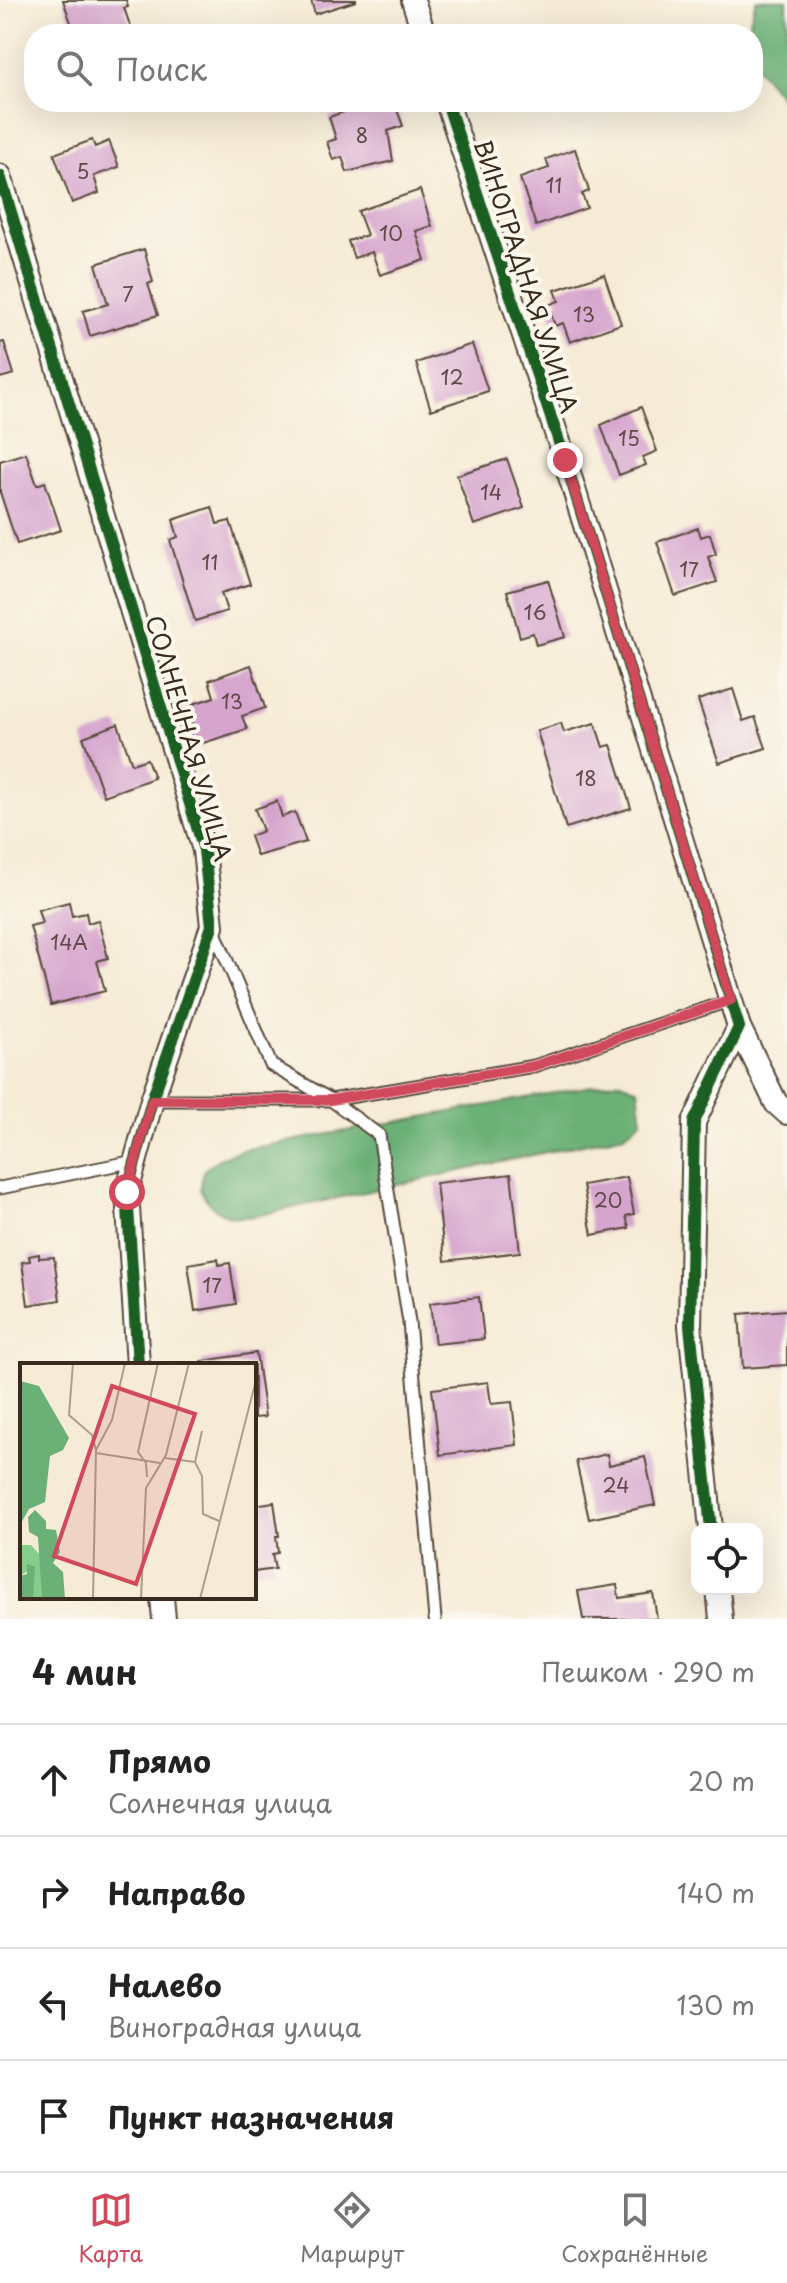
<!DOCTYPE html>
<html lang="ru">
<head>
<meta charset="utf-8">
<style>
	:root { --surface:#fff; --page:#f6f6f6; --text:#222; --muted:#767676; --line:#e0e0e0; --accent:#d1495b }
	body { margin:0; font-family:"Playpen Sans",sans-serif; background:var(--page); color:var(--text) }
	.controls { position:absolute; right:24px; bottom:24px; display:grid; overflow:hidden; border-radius:16px; box-shadow:0 8px 32px #0002 }
	.controls button { width:72px; height:72px; display:grid; place-items:center; padding:0; border:0; border-bottom:2px solid var(--line); background:var(--surface); color:var(--text); font:40px sans-serif }
	.stop { position:absolute; width:24px; height:24px; margin:-18px; border:6px solid #d1495b; border-radius:50%; background:#fff }
	.stop.end { background:#d1495b; border-color:#fff; box-shadow:0 2px 8px #0008 }
	.list { margin:0; padding:0; list-style:none }
	h2 { display:flex; justify-content:space-between; align-items:center; height:104px; margin:0; padding:0 32px; font-size:34px }
	h2 small { font-size:26px; font-weight:400; color:var(--muted) }
	.list li { display:grid; grid-template-columns:52px 1fr auto; gap:24px; align-items:center; box-sizing:border-box; height:112px; padding:0 32px; border-top:2px solid var(--line) }
	.list b { display:block; font-size:30px; white-space:nowrap }
	.list p { margin:0; font-size:26px; white-space:nowrap; color:var(--muted) }
	.list em { font-size:26px; font-style:normal; color:var(--muted) }
	.icon { flex:none; width:44px; height:44px; fill:none; stroke:currentColor; stroke-width:2; stroke-linecap:round; stroke-linejoin:round }
	.map { position:relative; flex:none; width:787px; height:1619px; overflow:hidden }
	.search { position:absolute; background:var(--surface); box-shadow:0 8px 32px #0002; left:24px; right:24px; top:24px; height:88px; display:flex; align-items:center; gap:20px; box-sizing:border-box; padding:0 28px; border-radius:32px; color:var(--muted); font-size:30px }
	.sheet { height:552px; background:var(--surface) }
	nav { display:flex; justify-content:space-around; align-items:center; box-sizing:border-box; height:112px; border-top:2px solid var(--line); background:var(--surface); font-size:22px; color:var(--muted) }
	nav a { display:grid; justify-items:center; gap:4px }
	nav .on { color:var(--accent) }
	.map>svg:first-child { display:block }
</style>
</head>
<body>
<div class="map">
<svg width="787" height="1619" viewBox="0 0 787 1619">
	<rect width="100%" height="100%" fill="#fbf7ec"/>
	<filter id="ink" filterUnits="userSpaceOnUse"><feTurbulence type="fractalNoise" baseFrequency=".0125" numOctaves="2"/><feDisplacementMap in="SourceGraphic" scale="16" xChannelSelector="R" yChannelSelector="G"/><feConvolveMatrix kernelMatrix="1 2 1 2 8 2 1 2 1" color-interpolation-filters="sRGB"/></filter>
	<filter id="wash" filterUnits="userSpaceOnUse"><feTurbulence type="fractalNoise" baseFrequency=".006" numOctaves="4" result="noise"/><feDisplacementMap in="SourceGraphic" scale="32" xChannelSelector="R" yChannelSelector="G"/><feGaussianBlur stdDeviation="1.8" result="paint"/><feColorMatrix in="noise" values="0 0 0 0 0 0 0 0 0 0 0 0 0 0 0 0 0 1.4 0 .05"/><feComposite in="paint" operator="in"/></filter>
	<g filter="url(#wash)">
		<rect width="100%" height="100%" fill="#f6ebd6"/>
		<!-- forest -->
		<path fill="#6bb076" stroke="#536d4a" stroke-width="2" d="M756 0H787V104L753 63V34H746Z
			M619 1081 638 1089 642 1120 624 1135 251 1217C225 1218 214 1213 200 1190L204 1170 222 1157 242 1150Z"/>
		<g id="blocks">
			<!-- building -->
			<path fill="#d6a5ce" d="M63 0H126L128 7 124 8 133 34H75Z
				M311 0H356V1L315 14Z
				M372 102H394L403 126 388 131 393 161 347 172 342 157 333 160 327 142 336 139 329 117Z
				M92 140 95 147 109 141 119 167 94 176 99 193 72 203 54 154Z
				M575 149 589 191 582 194 587 208 536 226 520 178 549 168 546 159Z
				M420 190 432 226 416 231 425 260 380 275 372 252 354 258 348 241 367 235 358 211Z
				M144 249 153 282 148 284 158 315 90 336 83 311 108 304 96 264Z
				M604 274 621 324 570 342 563 323 555 326 548 305 559 301 555 290Z
				M4 342 14 374 0 378V343Z
				M472 344 488 391 431 410 416 363Z
				M641 407 657 451 643 457 646 465 619 475 601 425Z
				M26 453 37 485 45 482 61 530 17 544 0 492V461Z
				M507 459 524 508 474 525 457 475Z
				M212 507 217 524 230 521 250 584 221 593 227 611 195 621 170 540 178 537 173 520Z
				M698 528 701 537 710 534 716 554 708 557 717 582 675 596 657 542Z
				M548 580 565 637 536 645 533 633 520 637 507 591Z
				M251 665 265 708 242 716 247 729 194 746 189 729 194 727 187 706 214 697 209 680Z
				M733 689 743 721 755 717 766 748 719 763 698 700Z
				M561 723 564 732 595 723 603 747 611 745 631 808 566 828 537 731Z
				M118 724 132 764 147 759 154 778 104 796 83 737Z
				M277 801 282 817 295 812 306 842 257 856 250 836 263 831 255 809Z
				M69 902 72 916 86 913 88 923 98 920 108 958 97 961 105 991 51 1005 30 926 42 923 38 910Z
				M511 1174 520 1252 445 1261 436 1183Z
				M627 1177 634 1214 626 1216 629 1228 592 1235 583 1185Z
				M39 1254V1258L54 1257 60 1300 28 1305 22 1262 30 1261 29 1256Z
				M218 1259 219 1265 230 1263 236 1304 195 1311 188 1264Z
				M479 1297 484 1339 435 1344 430 1303Z
				M787 1310V1365L743 1368 739 1314Z
				M256 1353 265 1417 254 1418V1365H202V1361Z
				M488 1382 491 1404 512 1402 517 1445 440 1455 432 1389Z
				M607 1454 609 1465 645 1457 655 1505 589 1519 576 1461Z
				M274 1502 279 1536H276L278 1553 272 1554 275 1569 254 1572V1505Z
				M617 1585 619 1598 653 1593 657 1619H583L578 1591Z"/>
		</g>
	</g>
	<g filter="url(#ink)">
		<use href="#blocks" fill-opacity="0" stroke="#57473a" stroke-width="2"/>
		<g fill="none" stroke-linecap="round" stroke-linejoin="round">
			<!-- lane casing -->
			<g stroke="#57473a" stroke-width="15">
				<path id="lane" d="M214 930 271 1065 331 1100 379 1135 409 1322 435 1619
					M152 1100H331L534 1066 731 1000
					M0 1188 135 1161"/>
			</g>
			<!-- street casing -->
			<g stroke="#57473a" stroke-width="26">
				<path id="street" d="M413 0 424 34
					M447 102 565 460 739 1027 694 1122 690 1326 711 1529
					M0 176 204 850 212 926 152 1100 127 1192 138 1365
					M739 1027 776 1103 787 1113
					M718 1589 721 1619
					M162 1597 164 1619"/>
			</g>
			<!-- lane -->
			<use href="#lane" stroke="#fff" stroke-width="11"/>
			<!-- street -->
			<use href="#street" stroke="#fff" stroke-width="22"/>
			<!-- cycleway casing -->
			<g stroke="#fbf7ec" stroke-width="17">
				<path id="cycleway" d="M447 102 565 460 739 1027 694 1122 690 1326 711 1529
					M0 176 204 850 212 926 152 1100 127 1192 138 1365"/>
			</g>
			<!-- cycleway -->
			<use href="#cycleway" stroke="#1b5e20" stroke-width="12"/>
		</g>
	</g>
	<g fill="none" stroke-linecap="round" stroke-linejoin="round" filter="url(#ink)">
		<!-- route -->
		<path stroke="#d1495b" stroke-width="10" d="M127 1192 152 1100H331L534 1066 731 1000 565 460"/>
	</g>
	<g text-anchor="middle" dominant-baseline="central" stroke-width="8" stroke-linejoin="round" paint-order="stroke">
		<!-- number labels -->
		<g font-size="20" fill="#62494a">
			<text x="362" y="135">8</text>
			<text x="83" y="171">5</text>
			<text x="554" y="185">11</text>
			<text x="391" y="233">10</text>
			<text x="128" y="294">7</text>
			<text x="584" y="314">13</text>
			<text x="452" y="377">12</text>
			<text x="629" y="438">15</text>
			<text x="491" y="492">14</text>
			<text x="210" y="562">11</text>
			<text x="689" y="569">17</text>
			<text x="535" y="612">16</text>
			<text x="232" y="701">13</text>
			<text x="586" y="778">18</text>
			<text x="69" y="942">14А</text>
			<text x="608" y="1200">20</text>
			<text x="212" y="1285">17</text>
			<text x="616" y="1485">24</text>
		</g>
		<!-- street labels -->
		<g font-size="24" fill="#3b2a1e" stroke="#fbf7ec">
			<text transform="translate(527 276) rotate(72)">ВИНОГРАДНАЯ УЛИЦА</text>
			<text transform="translate(190 738) rotate(74)">СОЛНЕЧНАЯ УЛИЦА</text>
		</g>
	</g>
	<!-- overview -->
	<g transform="translate(20 1363)">
		<rect width="236" height="236" fill="#f6ebd6"/>
		<path d="M0 182H11L21 193 22 236H13L8 208 0 213Z" fill="#84cd8a"/>
		<path d="M0 18 19 23 49 75 43 87 30 93 25 139 9 146 0 162ZM15 147 26 158V166L36 167 40 189 33 200 43 209 45 236H22L18 174 9 169 8 154ZM7 201 15 204 13 236H0V213L7 211Z" fill="#6bb076"/>
		<path fill="none" stroke="#ab9e8c" stroke-width="2" d="M53 0 49 52 72 72 76 87M182 68 175 99 182 113 183 151 199 158M76 90 140 100M145 95 175 99M127 114 126 100 118 89 138 0M73 236 76 87 92 57 105 0M121 236 126 125 146 92 169 0M180 236 236 17"/>
		<path fill="#d1495b" fill-opacity="0.15" stroke="#d1495b" stroke-width="4" d="M92 23 175 51 116 221 34 193Z"/>
		<rect width="236" height="236" fill="none" stroke="#3b2a1e" stroke-width="4"/>
	</g>
</svg>
<div class="controls">
<button><svg class="icon" aria-label="locate" viewBox="0 0 24 24"><circle cx="12" cy="12" r="6"/><path d="M12 2v4M12 18v4M2 12h4M18 12h4"/></svg></button>
</div>
<div class="stop" style="left:127px;top:1192px"></div>
<div class="stop end" style="left:565px;top:460px"></div>
<div class="search"><svg class="icon" aria-label="search" viewBox="0 0 24 24"><circle cx="10" cy="10" r="6"/><path d="M15 15l6 6"/></svg>Поиск</div>
</div>
<section class="sheet">
<h2>4 мин<small>Пешком · 290 m</small></h2>
<ul class="list">
<li><svg class="icon" aria-label="ahead" viewBox="0 0 24 24"><path d="M12 20V5M6 11l6-6 6 6"/></svg><div><b>Прямо</b><p>Солнечная улица</p></div><em>20 m</em></li>
<li><svg class="icon" aria-label="right" viewBox="0 0 24 24"><path d="M7 20v-9h11M14 6l5 5-5 5"/></svg><div><b>Направо</b></div><em>140 m</em></li>
<li><svg class="icon" aria-label="left" viewBox="0 0 24 24"><path d="M17 20v-9H6M10 6l-5 5 5 5"/></svg><div><b>Налево</b><p>Виноградная улица</p></div><em>130 m</em></li>
<li><svg class="icon" aria-label="arrive" viewBox="0 0 24 24"><path d="M6 21V4h12l-3 4 3 4H6"/></svg><div><b>Пункт назначения</b></div></li>
</ul>
</section>
<nav>
<a class="on"><svg class="icon" aria-label="map" viewBox="0 0 24 24"><path d="M3 6l6-2 6 2 6-2v14l-6 2-6-2-6 2zM9 4v14M15 6v14"/></svg>Карта</a>
<a><svg class="icon" aria-label="directions" viewBox="0 0 24 24"><path d="M12 3l9 9-9 9-9-9zM9 14v-3h6M13 9l2 2-2 2"/></svg>Маршрут</a>
<a><svg class="icon" aria-label="saved" viewBox="0 0 24 24"><path d="M7 4h10v16l-5-4-5 4z"/></svg>Сохранённые</a>
</nav>
</body>
</html>
